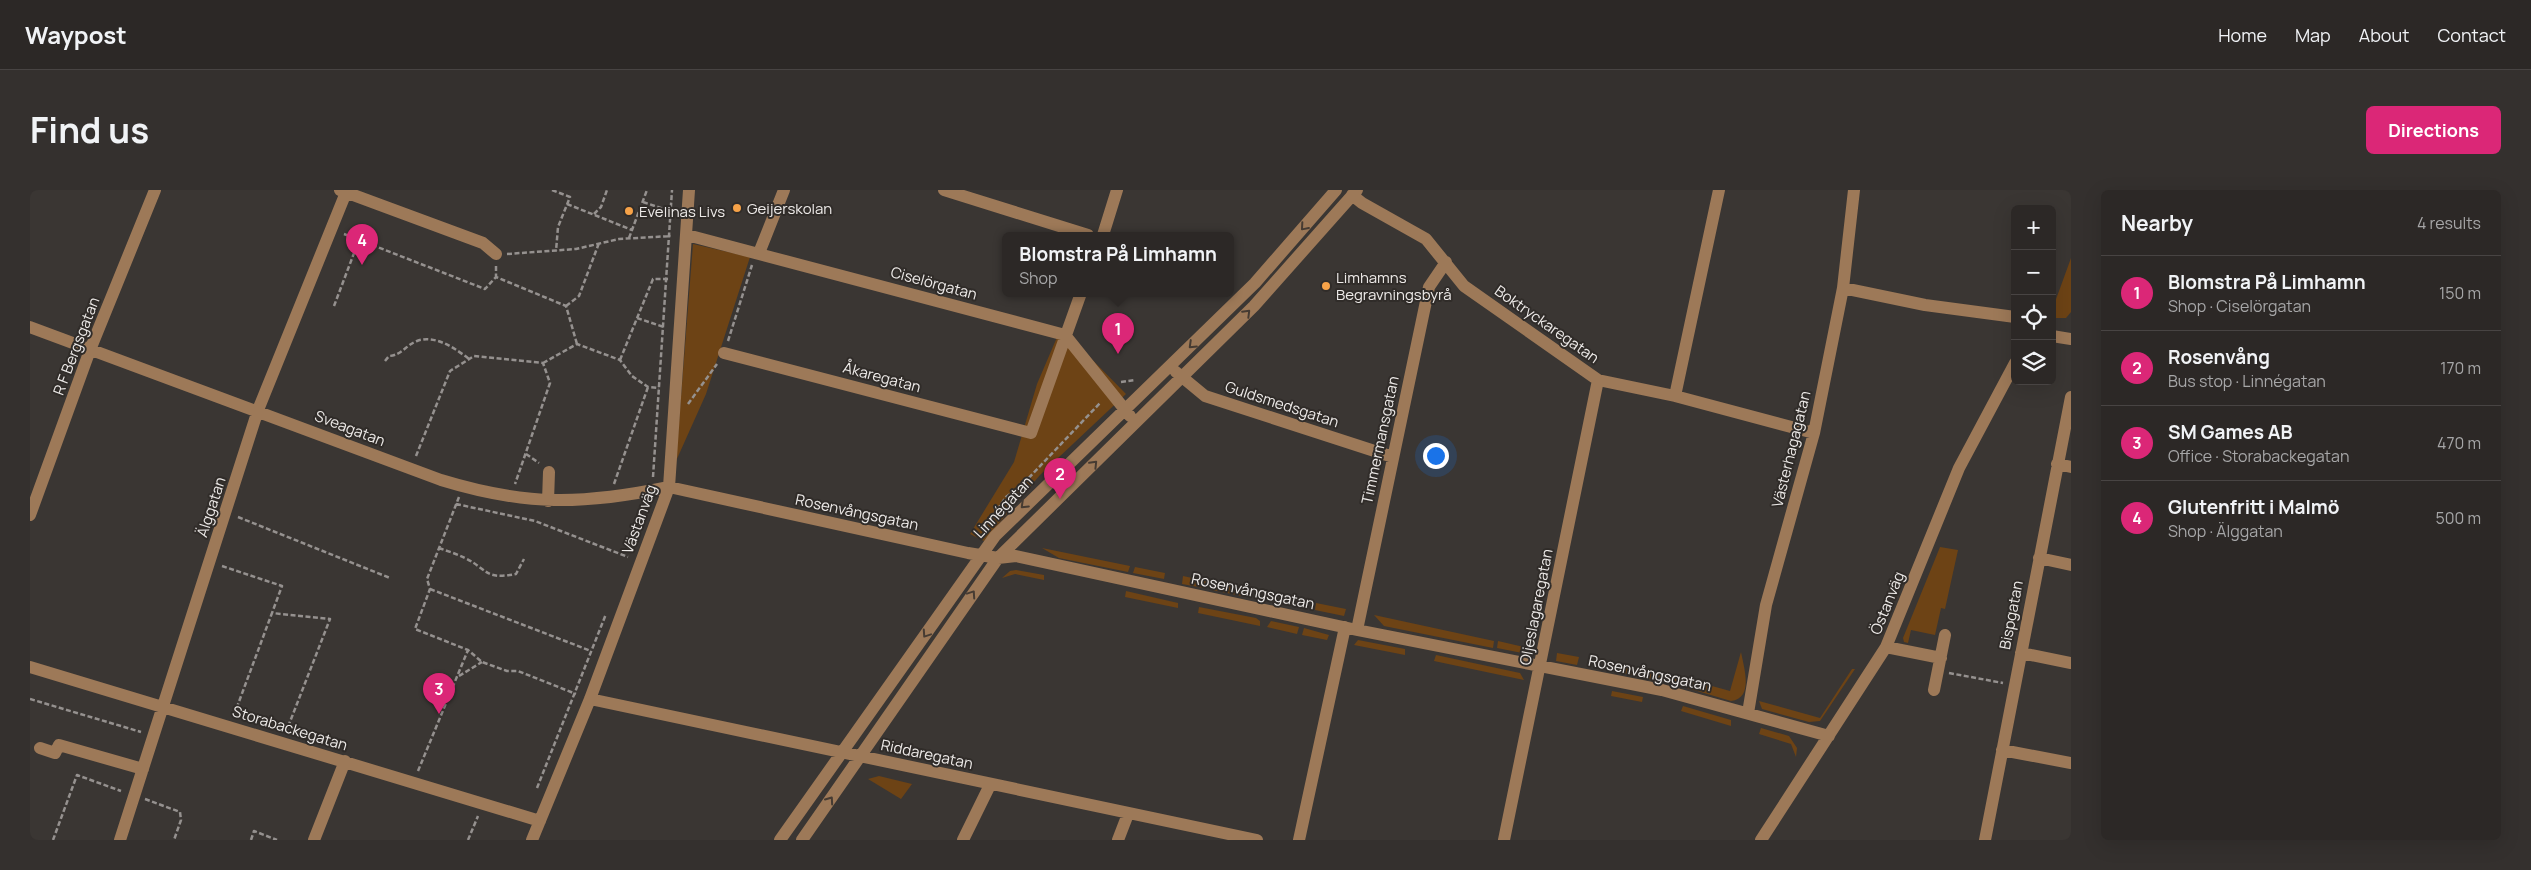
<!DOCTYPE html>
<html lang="en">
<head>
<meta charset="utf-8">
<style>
	:root { --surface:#2c2826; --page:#34302e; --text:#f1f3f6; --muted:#a6a6a7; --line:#484443; --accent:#db2777 }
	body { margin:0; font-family:Manrope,sans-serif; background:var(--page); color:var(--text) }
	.controls { position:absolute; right:15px; top:15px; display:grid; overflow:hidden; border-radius:8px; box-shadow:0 5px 20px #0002 }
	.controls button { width:45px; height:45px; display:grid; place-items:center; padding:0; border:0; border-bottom:1px solid var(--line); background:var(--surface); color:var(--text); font:25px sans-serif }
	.you { position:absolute; left:1405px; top:265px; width:18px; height:18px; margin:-12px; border:4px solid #fff; border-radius:50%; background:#1a73e8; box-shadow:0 0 0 8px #1a73e833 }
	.badge { display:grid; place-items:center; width:32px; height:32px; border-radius:50%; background:var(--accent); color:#fff; font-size:16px; font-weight:700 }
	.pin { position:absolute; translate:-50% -41px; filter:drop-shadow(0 1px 2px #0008) }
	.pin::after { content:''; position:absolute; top:26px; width:18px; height:15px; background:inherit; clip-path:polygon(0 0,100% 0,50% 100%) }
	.popup { position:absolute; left:972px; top:42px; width:232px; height:65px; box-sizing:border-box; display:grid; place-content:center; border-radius:8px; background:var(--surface); filter:drop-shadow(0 1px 4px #0005); font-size:16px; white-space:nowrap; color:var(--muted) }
	.popup b { font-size:19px; color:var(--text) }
	.popup::after { content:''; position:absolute; left:50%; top:100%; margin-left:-10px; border:10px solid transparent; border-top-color:var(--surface) }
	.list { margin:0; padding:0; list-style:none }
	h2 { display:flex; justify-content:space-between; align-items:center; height:65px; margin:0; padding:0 20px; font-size:21px }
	h2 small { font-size:16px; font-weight:400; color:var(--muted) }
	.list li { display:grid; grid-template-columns:32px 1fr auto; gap:15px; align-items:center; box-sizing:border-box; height:75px; padding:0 20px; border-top:1px solid var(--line) }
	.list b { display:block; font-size:19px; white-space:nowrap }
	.list p { margin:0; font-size:16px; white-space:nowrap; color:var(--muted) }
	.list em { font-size:16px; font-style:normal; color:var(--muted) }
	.icon { flex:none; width:28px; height:28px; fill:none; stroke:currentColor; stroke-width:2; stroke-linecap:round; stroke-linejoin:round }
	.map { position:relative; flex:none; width:2041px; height:650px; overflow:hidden; border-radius:8px }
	header { display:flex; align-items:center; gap:30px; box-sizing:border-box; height:70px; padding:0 25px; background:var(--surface); border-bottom:1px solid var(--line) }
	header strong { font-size:24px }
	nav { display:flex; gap:28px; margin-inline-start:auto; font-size:18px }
	.intro { display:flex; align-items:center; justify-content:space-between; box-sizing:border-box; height:120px; padding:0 30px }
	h1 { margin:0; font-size:35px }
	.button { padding:12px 22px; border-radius:8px; background:var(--accent); color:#fff; font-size:18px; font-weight:700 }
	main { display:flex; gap:30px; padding:0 30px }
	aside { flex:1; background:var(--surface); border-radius:8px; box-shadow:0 5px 20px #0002 }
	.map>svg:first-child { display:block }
</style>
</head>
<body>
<header>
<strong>Waypost</strong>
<nav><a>Home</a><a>Map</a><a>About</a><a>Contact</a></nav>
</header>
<div class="intro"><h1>Find us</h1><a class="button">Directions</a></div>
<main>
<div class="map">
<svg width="2041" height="650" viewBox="0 0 2041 650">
	<rect width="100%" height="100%" fill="#3a3633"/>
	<!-- green -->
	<path fill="#6d4315" d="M663 54 720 67 676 204 646 271Z
		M2041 68V122L2036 128H2022V112H2025Z
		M1031 138 1096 204 1010 285 954 351 940 344 984 272 1007 194Z
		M1910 357 1928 360 1915 419 1911 418 1905 445 1881 440 1878 453 1874 452 1873 448Z
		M1012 358 1100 376 1098 382 1029 368Z
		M1105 377 1135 383 1134 389 1103 383Z
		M986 380 1014 385V390L985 384 972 388 980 381Z
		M1153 386 1176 391 1174 398 1152 394Z
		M1183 393 1220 400 1217 407 1182 400Z
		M1096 401 1148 413V418L1095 407Z
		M1286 413 1316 419 1314 426 1285 420Z
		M1169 417 1226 428 1230 431V436L1168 423Z
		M1344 425 1464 451 1463 458 1354 436Z
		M1241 431 1269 437 1267 444 1237 437Z
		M1274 438 1299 445 1297 450 1272 445Z
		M1328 450 1375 459V465L1324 455Z
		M1468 451 1498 458 1497 464 1467 458Z
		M1711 462C1714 478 1724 508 1701 511L1637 492 1639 484 1700 501Z
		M1527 463 1549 467 1547 475 1526 471Z
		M1406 465 1490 483 1494 490 1404 471Z
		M1583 474 1632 483 1630 491 1583 481Z
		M1822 479H1825L1790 531 1779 532 1732 519 1729 511 1790 528Z
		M1582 501 1613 507 1612 512 1581 506Z
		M1653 516 1701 530V536L1651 521Z
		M1731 538 1759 546 1767 558 1766 567 1761 554 1729 544Z
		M849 586 882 594 871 609 838 589Z"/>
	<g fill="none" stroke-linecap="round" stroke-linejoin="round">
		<!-- path -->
		<path stroke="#95918f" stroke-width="2.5" stroke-dasharray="5 2.5" stroke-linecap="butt" d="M522 0 540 7 528 37 526 61
			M613 12 640 21
			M537 14 602 40
			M564 24 571 17 577 0
			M314 44 455 99 466 87 536 116 547 154
			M599 48 617 0
			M477 64 546 59 589 49 641 46
			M466 76V87
			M304 116 329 50
			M536 116 549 106 569 53
			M607 128 634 137
			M698 151 722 75
			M590 170 623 89H639
			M355 171 359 166C372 165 376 155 387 151 405 144 426 159 439 169
			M513 173 547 154 590 170 602 186 618 197 629 198
			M1091 192 1105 190
			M658 214 687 174
			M496 264 509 273
			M386 266 420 181 444 166 513 173 520 193 485 294
			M623 287 642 0
			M584 294 618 197
			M429 307 397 389 400 399 385 439 438 460 452 472 477 481H488L546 504
			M426 314 505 331 598 367
			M208 327 360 388
			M959 332 976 307 992 295 1071 212
			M409 358C417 361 427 364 435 368 459 380 454 390 486 384L494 369
			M192 376 252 396 242 423
			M400 399 561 461
			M1919 483 1973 493
			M429 486 452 472
			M0 509 111 542
			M204 525 242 423 300 429 256 542
			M388 581 438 460
			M507 598 576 424
			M115 609 150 622 151 630 144 650
			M23 650 47 585 91 601
			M221 650 224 641 247 650
			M438 650 448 626"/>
		<!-- minor -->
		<path stroke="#9d7958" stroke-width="12" d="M310 0 453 53 466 64
			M914 0 1058 45
			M1322 5 1332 13 1396 49 1434 96 1568 190 1645 206 1784 243
			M657 45 1035 145 1100 226
			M1073 45 1087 0
			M729 63 754 0
			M1813 98 1895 115 1985 127
			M0 137 411 290C496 316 552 315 639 297L938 363 968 368 986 366 1327 440 1632 500 1799 546
			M2022 146 2041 149
			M694 163 1001 243 1051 103
			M1146 182 1175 206 1363 267
			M1645 206 1689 0
			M2027 274 2041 277
			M518 311 519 282
			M0 325 60 160 125 0
			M2009 368 2041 375
			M1327 440 1399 97 1416 72
			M1856 457 1911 468
			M1991 463 2041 473
			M0 477 510 631
			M1904 500 1915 445
			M560 509 1227 650
			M1718 523 1736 415 1784 243 1813 98 1824 0
			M10 558 25 563 29 555 113 579
			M1972 560 2041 573
			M90 650 228 220 317 0
			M284 650 315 571
			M502 650 560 509 639 297 659 0
			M750 650 965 346 1225 93 1306 0
			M772 650 968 368 1224 116 1327 0
			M933 650 960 595
			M1088 650 1098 624
			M1269 650 1315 437
			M1474 650 1568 190
			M1731 650 1856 457 1929 278 1985 173
			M1955 650 2041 207"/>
	</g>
	<!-- one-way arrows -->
	<defs><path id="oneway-chevron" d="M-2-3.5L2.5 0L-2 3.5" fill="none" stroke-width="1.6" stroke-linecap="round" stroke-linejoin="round" transform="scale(1.25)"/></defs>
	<g stroke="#463b32">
		<use href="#oneway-chevron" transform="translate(1274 37) rotate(131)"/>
		<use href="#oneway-chevron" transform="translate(1217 123) rotate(-45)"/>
		<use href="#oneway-chevron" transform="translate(1162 155) rotate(136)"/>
		<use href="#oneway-chevron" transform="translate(1064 274) rotate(-46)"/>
		<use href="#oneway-chevron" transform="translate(994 315) rotate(136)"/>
		<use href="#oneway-chevron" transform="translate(942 404) rotate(-56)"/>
		<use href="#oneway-chevron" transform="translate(896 444) rotate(124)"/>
		<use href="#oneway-chevron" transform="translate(800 610) rotate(-55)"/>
	</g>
	<!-- markers -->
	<g fill="#f6a248" stroke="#302c29" stroke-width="2">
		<circle cx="707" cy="18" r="5"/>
		<circle cx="599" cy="21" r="5"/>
		<circle cx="1296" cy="96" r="5"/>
	</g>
	<g text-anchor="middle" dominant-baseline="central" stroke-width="4" stroke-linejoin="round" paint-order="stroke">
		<!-- poi labels -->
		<g font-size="15" fill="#edeae8" stroke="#302c29" text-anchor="start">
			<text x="717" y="18">Geijerskolan</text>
			<text x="609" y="21">Evelinas Livs</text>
			<text x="1306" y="87">Limhamns<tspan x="1306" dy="17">Begravningsbyrå</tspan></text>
		</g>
		<!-- street labels -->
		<g font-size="15" fill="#edeae8" stroke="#302c29">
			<text transform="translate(904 93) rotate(15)">Ciselörgatan</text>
			<text transform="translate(1517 134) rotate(35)">Boktryckaregatan</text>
			<text transform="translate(46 156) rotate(-69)">R F Bergsgatan</text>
			<text transform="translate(852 187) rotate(15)">Åkaregatan</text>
			<text transform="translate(1252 214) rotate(18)">Guldsmedsgatan</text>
			<text transform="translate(320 238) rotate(21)">Sveagatan</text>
			<text transform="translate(1350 250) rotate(-78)">Timmermansgatan</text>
			<text transform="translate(1761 259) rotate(-76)">Västerhagagatan</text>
			<text transform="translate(181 317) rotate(-72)">Älggatan</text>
			<text transform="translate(973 317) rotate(-47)">Linnégatan</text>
			<text transform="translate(827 322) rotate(12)">Rosenvångsgatan</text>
			<text transform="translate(609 329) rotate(-70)">Västanväg</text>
			<text transform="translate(1223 401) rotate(12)">Rosenvångsgatan</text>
			<text transform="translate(1857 413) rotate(-68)">Östanväg</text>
			<text transform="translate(1506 417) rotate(-79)">Oljeslagaregatan</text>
			<text transform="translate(1981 425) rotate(-79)">Bispgatan</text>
			<text transform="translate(1620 483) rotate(12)">Rosenvångsgatan</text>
			<text transform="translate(260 538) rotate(17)">Storabackegatan</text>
			<text transform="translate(897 564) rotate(12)">Riddaregatan</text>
		</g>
	</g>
</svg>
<div class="controls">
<button>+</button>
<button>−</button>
<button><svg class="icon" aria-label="locate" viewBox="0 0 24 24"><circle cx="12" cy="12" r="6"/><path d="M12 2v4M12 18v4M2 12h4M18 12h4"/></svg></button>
<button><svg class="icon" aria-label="layers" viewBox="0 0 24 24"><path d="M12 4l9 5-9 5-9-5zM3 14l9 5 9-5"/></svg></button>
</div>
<div class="you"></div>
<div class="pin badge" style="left:1088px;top:164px">1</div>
<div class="popup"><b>Blomstra På Limhamn</b>Shop</div>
<div class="pin badge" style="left:1030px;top:309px">2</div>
<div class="pin badge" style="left:409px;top:524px">3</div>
<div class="pin badge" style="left:332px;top:75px">4</div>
</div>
<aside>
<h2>Nearby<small>4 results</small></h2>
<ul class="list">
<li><span class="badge">1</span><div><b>Blomstra På Limhamn</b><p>Shop · Ciselörgatan</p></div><em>150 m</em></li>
<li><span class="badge">2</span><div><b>Rosenvång</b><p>Bus stop · Linnégatan</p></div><em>170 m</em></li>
<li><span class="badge">3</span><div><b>SM Games AB</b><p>Office · Storabackegatan</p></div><em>470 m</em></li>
<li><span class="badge">4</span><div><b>Glutenfritt i Malmö</b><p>Shop · Älggatan</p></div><em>500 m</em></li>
</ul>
</aside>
</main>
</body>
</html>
